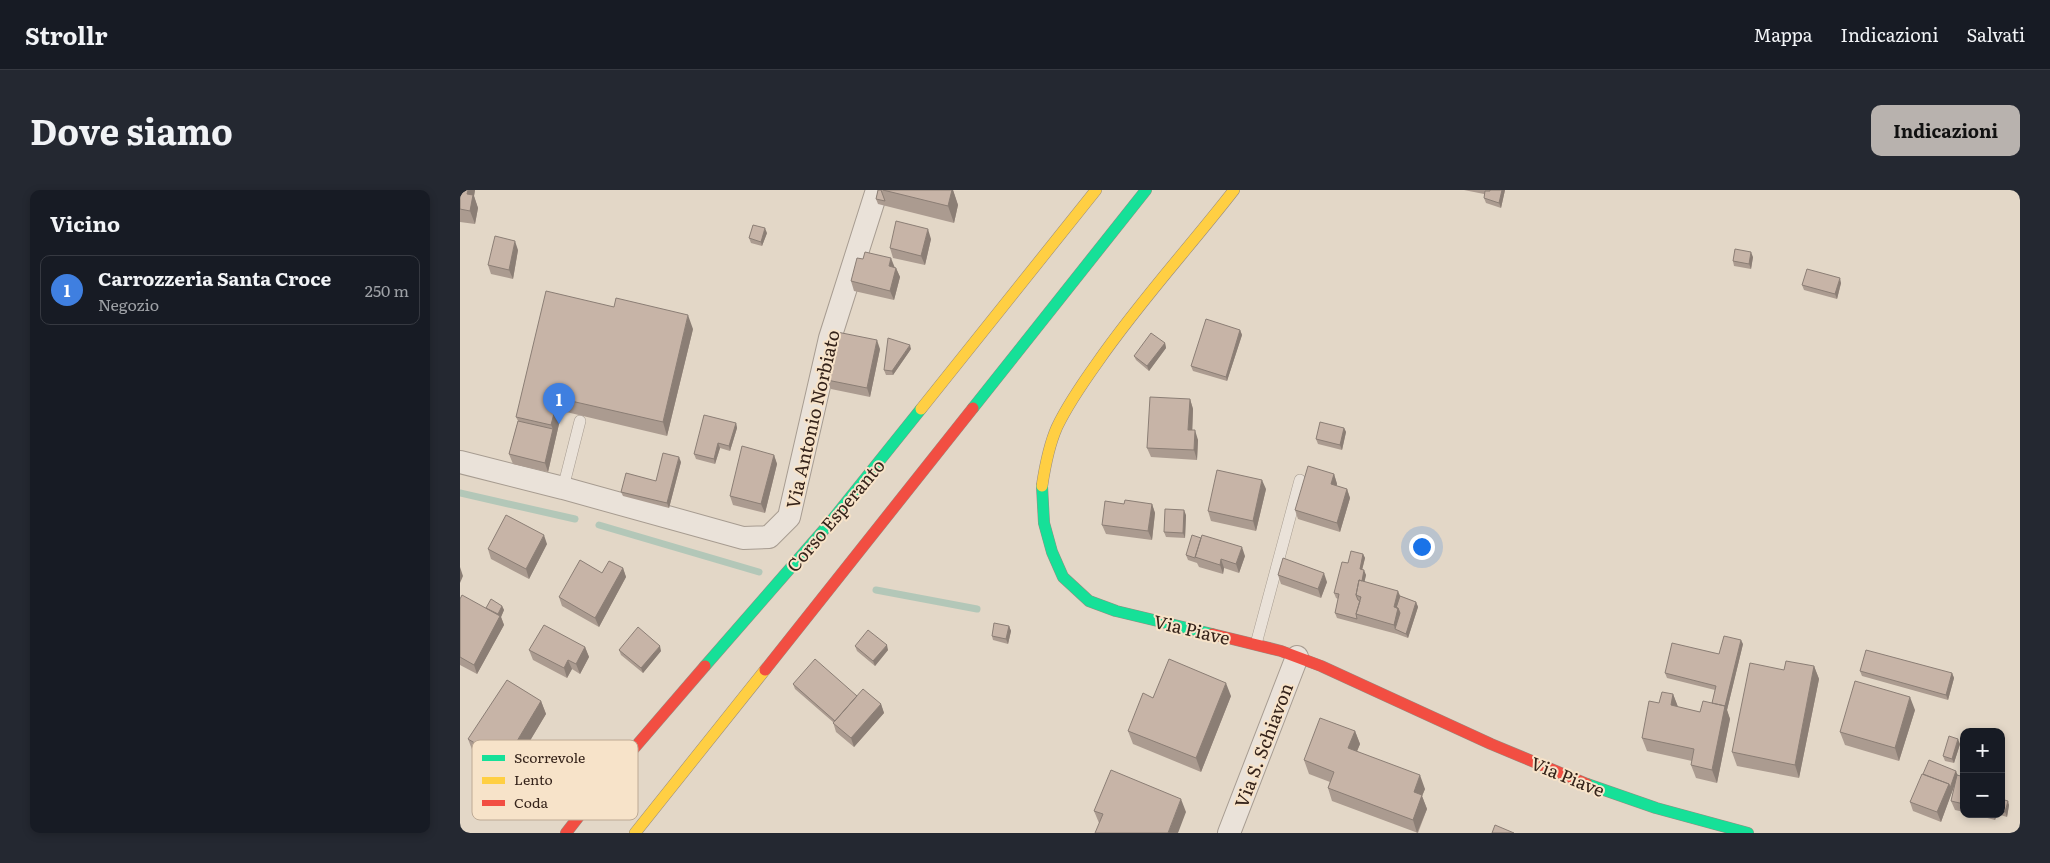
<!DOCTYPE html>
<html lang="it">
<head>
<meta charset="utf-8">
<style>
	:root { --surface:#171b24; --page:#242831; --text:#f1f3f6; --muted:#9ea1a6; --line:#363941; --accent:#b8b2ae }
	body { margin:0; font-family:Literata,serif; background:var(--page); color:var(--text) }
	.controls { position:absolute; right:15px; bottom:15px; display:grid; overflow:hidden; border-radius:10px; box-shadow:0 2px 8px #0003 }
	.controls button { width:45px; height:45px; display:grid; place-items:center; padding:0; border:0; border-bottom:1px solid var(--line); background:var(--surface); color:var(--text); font:25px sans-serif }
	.you { position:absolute; left:961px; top:356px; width:18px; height:18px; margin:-12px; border:4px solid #fff; border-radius:50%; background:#1a73e8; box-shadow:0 0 0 8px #1a73e833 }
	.badge { display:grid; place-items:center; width:32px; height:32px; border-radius:50%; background:var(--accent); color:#fff; font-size:16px; font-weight:700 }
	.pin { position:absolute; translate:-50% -41px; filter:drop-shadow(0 1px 2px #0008) }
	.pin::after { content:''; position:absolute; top:26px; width:18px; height:15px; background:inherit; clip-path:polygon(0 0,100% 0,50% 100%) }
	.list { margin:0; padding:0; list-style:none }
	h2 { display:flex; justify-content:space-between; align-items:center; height:65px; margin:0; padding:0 20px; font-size:21px }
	h2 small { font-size:16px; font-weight:400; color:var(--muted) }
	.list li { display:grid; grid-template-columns:32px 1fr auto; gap:15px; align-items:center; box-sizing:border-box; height:70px; margin:0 10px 10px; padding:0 10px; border:1px solid var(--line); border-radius:10px }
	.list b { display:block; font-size:19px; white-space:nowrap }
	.list p { margin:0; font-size:16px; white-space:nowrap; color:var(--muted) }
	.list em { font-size:16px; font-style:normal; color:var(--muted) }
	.map { position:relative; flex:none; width:1560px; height:643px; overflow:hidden; border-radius:10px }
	header { display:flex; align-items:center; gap:30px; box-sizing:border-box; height:70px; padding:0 25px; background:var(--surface); border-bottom:1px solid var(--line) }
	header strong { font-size:24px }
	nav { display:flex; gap:28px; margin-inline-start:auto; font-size:18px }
	.intro { display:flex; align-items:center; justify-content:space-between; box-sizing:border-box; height:120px; padding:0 30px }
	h1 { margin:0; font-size:35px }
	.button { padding:12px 22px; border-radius:10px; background:var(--accent); color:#111; font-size:18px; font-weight:700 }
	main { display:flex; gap:30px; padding:0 30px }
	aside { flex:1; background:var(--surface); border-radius:10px; box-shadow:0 2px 8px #0003 }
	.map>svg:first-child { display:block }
</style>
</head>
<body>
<header>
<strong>Strollr</strong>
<nav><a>Mappa</a><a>Indicazioni</a><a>Salvati</a></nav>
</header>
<div class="intro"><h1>Dove siamo</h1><a class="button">Indicazioni</a></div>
<main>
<aside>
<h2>Vicino<small></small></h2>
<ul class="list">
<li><span class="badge" style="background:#3f7fe0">1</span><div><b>Carrozzeria Santa Croce</b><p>Negozio</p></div><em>250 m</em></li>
</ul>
</aside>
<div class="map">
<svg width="1560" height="643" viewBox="0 0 1560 643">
	<rect width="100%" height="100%" fill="#e3d7c7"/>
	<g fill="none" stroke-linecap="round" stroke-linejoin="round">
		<!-- stream -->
		<path stroke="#b3c7b8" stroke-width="7" d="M0 303 115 329
			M139 335 299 382
			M416 400 517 419"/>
		<!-- lane casing -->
		<g stroke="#a79c91" stroke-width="12">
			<path id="lane" d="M103 298 120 231
				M796 454 840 290"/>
		</g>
		<!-- street casing -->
		<g stroke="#a79c91" stroke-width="24">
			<path id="street" d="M0 272 103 298 283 348 309 347 329 327 370 148 417 0
				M769 643 837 467"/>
		</g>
		<!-- fast casing -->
		<g stroke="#978b81" stroke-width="12">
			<path id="fast" d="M513 218 686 0
				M582 296 584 333 592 362 603 387 629 411 656 421 752 444
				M245 476 368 335 461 219
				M1127 594 1196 618 1288 643"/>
		</g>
		<!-- slow casing -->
		<g stroke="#978b81" stroke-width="12">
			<path id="slow" d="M461 219 636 0
				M582 296C585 276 589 255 597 237 608 214 622 194 637 173 679 112 729 58 774 0
				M175 643 305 480"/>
		</g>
		<!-- jam casing -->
		<g stroke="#978b81" stroke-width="12">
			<path id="jam" d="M752 444 821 461 861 476 1031 554 1127 594
				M305 480 513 218
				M106 643 151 585 245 476"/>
		</g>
		<!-- lane -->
		<use href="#lane" stroke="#eae2d9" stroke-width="11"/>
		<!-- street -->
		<use href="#street" stroke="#eae2d9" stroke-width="22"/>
		<!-- fast -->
		<use href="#fast" stroke="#16e098" stroke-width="11"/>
		<!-- slow -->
		<use href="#slow" stroke="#ffcf43" stroke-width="11"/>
		<!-- jam -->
		<use href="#jam" stroke="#f24e42" stroke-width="11"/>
	</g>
	<!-- wall -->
	<path fill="#ab9b90" d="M0 0H15L14 6 18 18 15 34 0 32Z
		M418 0H493L498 15 494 33 418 14 416 9Z
		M1004 0H1045L1041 18 1026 13 1024 8V4Z
		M307 43 302 56 291 53 289 48Z
		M471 49 465 75 433 68 430 58Z
		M58 60 53 89 31 84 28 75Z
		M1293 67 1291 79 1274 76 1273 71Z
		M434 77 436 78 440 87 434 110 394 101 391 91Z
		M1381 93 1377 109 1344 100 1342 95Z
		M233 139 207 246 102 221 88 282 53 274 49 264 58 231 56 227Z
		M780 140 782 145 767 191 733 181 731 176Z
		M705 153 706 158 689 181 676 170 674 166Z
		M420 159 410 207 371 199 367 190Z
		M451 159 433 185H426L424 180Z
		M730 209 733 219 732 240 738 250 737 270 691 267 687 258Z
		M276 233 277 238 270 261 260 258 255 274 236 269 234 264Z
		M884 238 886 242 882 260 858 254 856 249Z
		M314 265 317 274 305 323 273 315 270 306Z
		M221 272 209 318 163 306 161 302 196 291Z
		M874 284 877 294V296L887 299 890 308 880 342 838 329 835 320Z
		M806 299 796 341 751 331 748 321Z
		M664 314H692L695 323 692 350 646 344 642 335Z
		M726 325 725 348 706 347 704 342Z
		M87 354 69 389 31 369 28 359Z
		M903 364 905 368 902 380 906 385 904 392 956 412 958 417 948 448 937 444 877 428 875 423 878 409 876 408 874 403 888 373Z
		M726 365 785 366 779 383 764 378 763 384 739 377 737 373 728 370Z
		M163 378 166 387 139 437 102 416 99 407 142 383Z
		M818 385 867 392 861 408 821 394Z
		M0 409 26 418 42 416 44 420 41 427 44 435 17 484 0 475Z
		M549 436 551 441 548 454 533 450 532 446Z
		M1283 454 1267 520 1270 529 1257 593 1236 588 1231 575 1232 571 1187 561 1182 548 1199 513 1213 504 1218 517 1240 522 1252 513 1255 500 1207 488 1205 483 1259 464Z
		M395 456 428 460 415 476 397 461Z
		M125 457 129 467 120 484 112 479 107 488 73 470 69 460Z
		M159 460 201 461 183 483 161 465Z
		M1354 476 1359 489 1339 588 1277 576 1272 562 1324 480Z
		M1400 481 1492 483 1494 488 1488 510 1402 486Z
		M333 494 397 506 421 514 424 523 394 557 376 542 373 532 335 499Z
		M771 506 741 582 673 554 668 541 693 508Z
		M81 511 86 524 50 584 13 562 8 549Z
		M1455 520 1439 571 1385 555 1380 542Z
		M895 541 900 554 897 561 965 599 962 606 967 619 958 643 872 611 868 598 870 592 849 584 844 570Z
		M1500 554 1494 573 1485 571 1483 566Z
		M1463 584 1498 586 1504 587V622L1495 620 1491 611 1495 593 1481 632 1453 621 1450 612Z
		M1541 609 1549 615 1547 627 1537 624 1535 630 1512 624H1541Z
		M634 621 726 622 639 633Z"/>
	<!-- shaded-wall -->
	<path fill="#8b7e75" d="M8 0H15L14 6 18 18 15 34 10 21 7 4Z
		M492 0H493L498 15 494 33 488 16Z
		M1042 0H1045L1041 18 1039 13Z
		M305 38 307 43 302 56 301 52Z
		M468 39 471 49 465 75 461 66Z
		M55 51 58 60 53 89 49 80Z
		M1291 62 1293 67 1291 79 1289 74Z
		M431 68 435 78 429 76Z
		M436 78 440 87 434 110 430 101Z
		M1380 88 1381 93 1377 109 1375 104Z
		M228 125 233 139 207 246 203 232Z
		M780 140 782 145 767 191 766 187Z
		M417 150 420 159 410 207 407 198Z
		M705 153 706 158 689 181 687 176Z
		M450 155 451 159 433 185 432 181Z
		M98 208 102 221 88 282 85 273 93 239 91 235Z
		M730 209 733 219 732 249 728 240Z
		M276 233 277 238 270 261 269 256Z
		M884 238 886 242 882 260 880 255Z
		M735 240 738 250 737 270 734 260Z
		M258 253 260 258 255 274 254 269Z
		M314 265 317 274 305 323 301 314Z
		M219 267 221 272 209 318 207 313Z
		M874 284 877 294 874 303 871 294Z
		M802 290 806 299 796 341 793 331Z
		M887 299 890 308 880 342 877 333Z
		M692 314 695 323 692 350 688 341Z
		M724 320 726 325 725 348 723 343Z
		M84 345 87 354 69 389 66 379Z
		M782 357 785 366 779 383 776 374Z
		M903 364 905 368 901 384 900 379Z
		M761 369 764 378 763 384 760 375Z
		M0 377 3 386 0 393Z
		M163 378 166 387 139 437 135 428Z
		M904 380 906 385 901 408 898 406Z
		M864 383 867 392 861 408 858 399Z
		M938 401 942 410V427L935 439 934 435V417Z
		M956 412 958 417 948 448 946 444Z
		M42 416 44 420 41 427 44 435 17 484 14 475Z
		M549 436 551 441 548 454 546 449Z
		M1281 450 1283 454 1267 520 1270 529 1257 593 1252 580 1264 519Z
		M427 455 428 460 415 476 413 471Z
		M200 456 201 461 183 483 181 478Z
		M125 457 129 467 120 484 116 474Z
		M108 470 112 479 107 488 104 478Z
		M1354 476 1359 489 1339 588 1335 575Z
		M1492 483 1494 488 1488 510 1486 505Z
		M766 493 771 506 741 582 736 568Z
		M1213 504 1218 517 1211 515Z
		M1450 507 1455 520 1439 571 1435 558Z
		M81 511 86 524 50 584 45 571Z
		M421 514 424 523 394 557 391 548Z
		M895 541 900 554 893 571 888 558Z
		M1498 549 1500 554 1494 573 1492 569Z
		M1496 581 1498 586 1481 632 1477 622 1489 594Z
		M1543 581 1545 586 1541 602V590Z
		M960 585 965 599 962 606 967 619 957 643 953 630 954 602Z
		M721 609 726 622 718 643H708Z
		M1548 611 1549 615 1547 627 1545 622Z
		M1533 624H1537L1535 630Z"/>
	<!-- building -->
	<path fill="#c7b4a7" stroke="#8b7e75" d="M0 0H8L7 4 13 5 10 21 0 19Z
		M418 0H421L425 11 416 9Z
		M423 0H492L488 16Z
		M1030 0H1042L1039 13 1024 8 1025 1H1030Z
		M436 31 468 39 461 66 430 58Z
		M293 35 305 38 301 52 289 48Z
		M35 46 55 51 49 80 28 75Z
		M1275 59 1291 62 1289 74 1273 71Z
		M405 62 431 68 429 76 436 78 430 101 391 91 397 68 403 69Z
		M1347 79 1380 88 1375 104 1342 95Z
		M86 101 154 117 156 108 228 125 203 232 98 208 91 235 56 227Z
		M746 129 780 140 766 187 731 176Z
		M377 142 417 150 407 198 367 190Z
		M691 143 705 153 687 176 674 166Z
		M428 148 450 155 432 181 424 180Z
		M690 207 730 209 728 240H735L734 260 687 258Z
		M244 225 276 233 269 256 258 253 254 269 234 264Z
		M58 231 93 239 85 273 49 264Z
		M860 232 884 238 880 255 856 249Z
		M282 256 314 265 301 314 270 306Z
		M203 263 219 267 207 313 161 302 166 283 196 291Z
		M848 276 874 284 871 294 887 299 877 333 835 320Z
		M757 280 802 290 793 331 748 321Z
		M665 310 692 314 688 341 642 335 645 311 664 314Z
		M705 319 724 320 723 343 704 342Z
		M46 325 84 345 66 379 28 359Z
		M732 345 741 348 735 368 726 365Z
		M742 345 782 357 776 374 761 369 760 375 735 367Z
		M891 361 903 364 900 379 904 380 902 391 899 390 896 405 898 410 900 411 896 424 897 429 875 423 879 404 874 403 882 372 888 373Z
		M823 368 864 383 858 399 818 385Z
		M120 370 142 383 149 371 163 378 135 428 99 407Z
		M899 390 938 401 934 417 938 418 934 435 896 424 901 407 896 405Z
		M2 405 40 426 14 475 0 467V409Z
		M940 406 956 412 946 444 935 439 940 423 938 418H936Z
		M31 409 42 416 38 424 26 418Z
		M534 433 549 436 546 449 532 446Z
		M84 435 125 457 116 474 108 470 104 478 69 460Z
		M178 437 200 456 181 478 159 460Z
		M408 440 427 455 413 471 395 456Z
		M1264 446 1281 450 1265 516 1252 513 1256 496 1205 483 1212 453 1259 464Z
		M1406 460 1492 483 1486 505 1400 481Z
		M355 469 397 506 375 531 333 494Z
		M709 469 766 493 736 568 668 541 683 503 693 508Z
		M1326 471 1354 476 1335 575 1272 562 1290 473 1324 480Z
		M47 490 81 511 45 571 8 549Z
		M1395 491 1450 507 1435 558 1380 542Z
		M403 499 421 514 391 548 373 533Z
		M1202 502 1213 504 1211 515 1240 522 1243 511 1265 516 1252 580 1231 575 1234 559 1182 548 1189 511 1199 513Z
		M860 528 895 541 888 558 960 585 954 602 962 605 953 630 868 598 874 582 844 570Z
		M1489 546 1498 549 1492 569 1483 566Z
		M1469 570 1496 581 1490 598 1489 594 1463 584Z
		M651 580 721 609 708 643H635L643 624 634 621Z
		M1541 581H1543L1541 590Z
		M1462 584 1489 594 1477 622 1450 612Z
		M1497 585 1504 587V614L1491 611Z
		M1541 609 1548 611 1545 622 1541 621Z
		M1035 635 1054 643H1032Z"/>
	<g text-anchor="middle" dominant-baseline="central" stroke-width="4" stroke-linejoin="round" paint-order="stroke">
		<!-- street labels -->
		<g font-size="18" fill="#35231a" stroke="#f7e3c9">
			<text transform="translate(352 229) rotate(-77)">Via Antonio Norbiato</text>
			<text transform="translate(375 325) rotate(-50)">Corso Esperanto</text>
			<text transform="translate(732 439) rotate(13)">Via Piave</text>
			<text transform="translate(803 555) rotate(-69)">Via S. Schiavon</text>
			<text transform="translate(1108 586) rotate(22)">Via Piave</text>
		</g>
	</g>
	<!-- legend -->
	<rect x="12" y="550" width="166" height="80" rx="8" fill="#f7e3c9" stroke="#bda994" stroke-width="1"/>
	<rect x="22" y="565" width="23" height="6" fill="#16e098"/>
	<rect x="22" y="587" width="23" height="7" fill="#ffcf43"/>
	<rect x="22" y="610" width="23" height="6" fill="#f24e42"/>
	<g font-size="14" fill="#35231a">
		<text x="54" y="573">Scorrevole</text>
		<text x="54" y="595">Lento</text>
		<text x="54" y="618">Coda</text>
	</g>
</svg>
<div class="controls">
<button>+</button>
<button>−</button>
</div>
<div class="you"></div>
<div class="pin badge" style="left:99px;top:234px;background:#3f7fe0">1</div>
</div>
</main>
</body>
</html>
